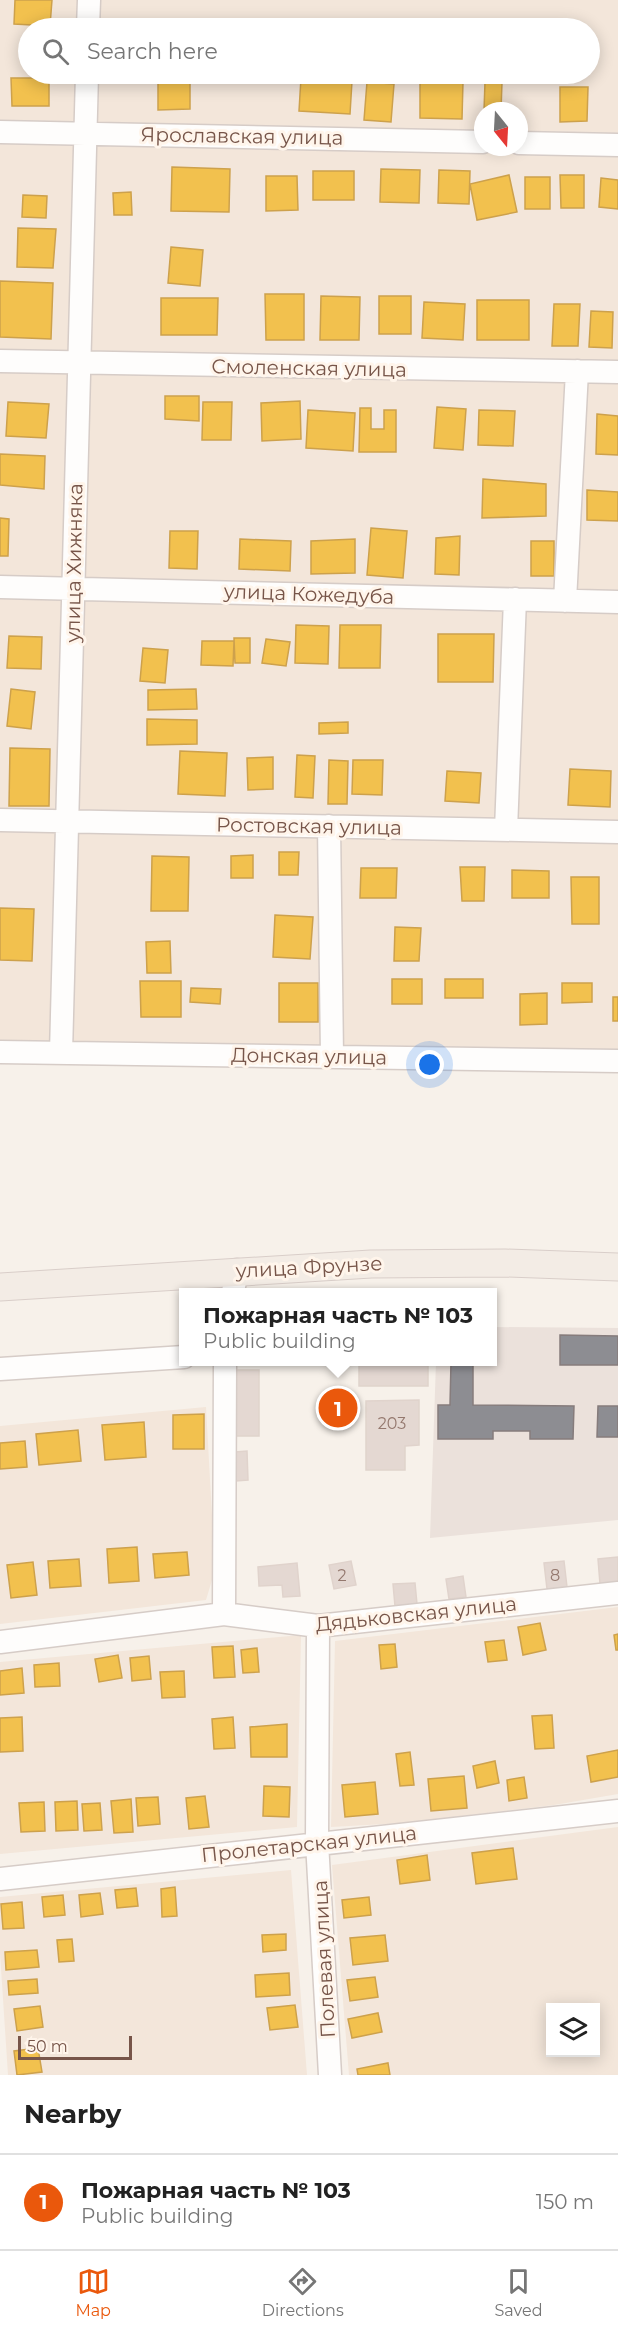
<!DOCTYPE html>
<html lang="en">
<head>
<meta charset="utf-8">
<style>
	:root { --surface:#fff; --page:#f2f2f2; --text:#222; --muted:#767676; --line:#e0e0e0; --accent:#ea580c }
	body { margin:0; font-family:Montserrat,sans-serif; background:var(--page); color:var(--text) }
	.controls { position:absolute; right:18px; bottom:18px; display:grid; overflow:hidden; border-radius:0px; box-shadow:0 3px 15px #0003 }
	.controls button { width:54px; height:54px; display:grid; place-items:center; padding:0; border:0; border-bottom:2px solid var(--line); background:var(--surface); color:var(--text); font:30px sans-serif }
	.compass { position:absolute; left:474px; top:102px; width:54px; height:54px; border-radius:50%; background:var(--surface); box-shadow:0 3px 15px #0003; rotate:162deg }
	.scale { position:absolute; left:18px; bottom:15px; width:114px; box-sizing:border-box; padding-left:6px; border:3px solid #775549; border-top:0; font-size:16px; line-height:21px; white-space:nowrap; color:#775549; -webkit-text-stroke:4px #fff5eb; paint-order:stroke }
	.you { position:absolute; left:430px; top:1065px; width:21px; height:21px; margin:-15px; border:4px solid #fff; border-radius:50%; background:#1a73e8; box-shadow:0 0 0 9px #1a73e833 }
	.badge { display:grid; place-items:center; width:39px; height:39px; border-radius:50%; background:var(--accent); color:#fff; font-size:20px; font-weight:700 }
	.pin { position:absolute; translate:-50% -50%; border:3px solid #fff; box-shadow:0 2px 6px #0006 }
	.popup { position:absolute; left:179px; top:1288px; width:318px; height:78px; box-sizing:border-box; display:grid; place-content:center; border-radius:0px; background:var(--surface); filter:drop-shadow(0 2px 4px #0005); font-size:20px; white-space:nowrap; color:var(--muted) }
	.popup b { font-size:22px; color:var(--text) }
	.popup::after { content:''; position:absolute; left:50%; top:100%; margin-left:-12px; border:12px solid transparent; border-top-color:var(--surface) }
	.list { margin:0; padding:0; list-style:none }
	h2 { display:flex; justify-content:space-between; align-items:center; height:78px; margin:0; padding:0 24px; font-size:26px }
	h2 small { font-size:20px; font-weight:400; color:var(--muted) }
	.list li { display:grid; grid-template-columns:39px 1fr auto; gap:18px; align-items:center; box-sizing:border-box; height:96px; padding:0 24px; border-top:2px solid var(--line) }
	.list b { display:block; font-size:22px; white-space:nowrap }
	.list p { margin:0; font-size:20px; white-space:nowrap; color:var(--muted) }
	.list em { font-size:20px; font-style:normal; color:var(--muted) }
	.icon { flex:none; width:33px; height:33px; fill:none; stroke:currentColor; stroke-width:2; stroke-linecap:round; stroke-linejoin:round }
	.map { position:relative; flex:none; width:618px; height:2075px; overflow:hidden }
	.search { position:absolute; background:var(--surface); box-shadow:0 3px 15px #0003; left:18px; right:18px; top:18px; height:66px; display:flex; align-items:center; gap:15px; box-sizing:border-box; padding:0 21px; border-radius:33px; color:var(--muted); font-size:22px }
	.sheet { height:174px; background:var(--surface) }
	nav { display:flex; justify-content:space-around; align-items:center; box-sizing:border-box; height:84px; border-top:2px solid var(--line); background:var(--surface); font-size:16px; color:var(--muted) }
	nav a { display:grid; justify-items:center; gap:3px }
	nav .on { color:var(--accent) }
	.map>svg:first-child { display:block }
</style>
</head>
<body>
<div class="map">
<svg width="618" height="2075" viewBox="0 0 618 2075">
	<rect width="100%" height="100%" fill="#f7f1ea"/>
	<!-- residential -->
	<path fill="#f3e6da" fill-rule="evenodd" d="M0 0H618V1051L0 1040ZM28 28H590V74H28ZM483 111H519V147H483Z
		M206 1407 215 1570 206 1600 0 1624V1426Z
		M618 1607V1794L554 1805 403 1823 331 1827 335 1641Z
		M301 1635 297 1827 0 1854V1662Z
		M618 1827V2075H349L332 1865ZM550 2008H596V2052H550Z
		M291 1870 307 2075H8L0 1953V1897Z"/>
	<!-- industrial -->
	<path fill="#ebe1db" d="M493 1327 618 1328V1520L430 1538 436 1362H493Z"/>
	<!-- homes -->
	<path fill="#f2c14e" stroke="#cda14c" stroke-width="1.5" d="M15 0H52L50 26 14 24Z
		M22 40H28V51H21Z
		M158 74H190V109L158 110Z
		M11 78H49V106H12Z
		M301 78 352 81 350 114 299 111Z
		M367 82 394 84 391 122 364 120Z
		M420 82H463L462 119 420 118Z
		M485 82H502L501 111H484Z
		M560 87H588L587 121 560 122Z
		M172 167 230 169 229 212 171 211Z
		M381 169 420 170 419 203 380 202Z
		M439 170 470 171 469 204 438 203Z
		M313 171H354V200H313Z
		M509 175 517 212 477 220 470 184Z
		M560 175H584V208H561Z
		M266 176H297L298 210 266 211Z
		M525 177H550V209H525Z
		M601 178 618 180V209L599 207Z
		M131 192 132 215H114L113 193Z
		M23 195 47 196 46 218 22 217Z
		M18 228 56 229 53 268 17 267Z
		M171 247 203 250 200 286 168 283Z
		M0 281 53 283 51 339 0 337Z
		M265 294H304V340H266Z
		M321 296 360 297 359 340H320Z
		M379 296H411V334H379Z
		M161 298H218L217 335H161Z
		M477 300H529V340H477Z
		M424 302 465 304 463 340 422 338Z
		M554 304H580L578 346H552Z
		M591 311 613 312 612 348 589 347Z
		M165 396H199V421L165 419Z
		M300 401 301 439 262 441 261 403Z
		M8 402 49 404 46 438 6 436Z
		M203 402H232L231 440H202Z
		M437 407 466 409 463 450 434 448Z
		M360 408H371V429H384V410H396V452H359Z
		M308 410 355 413 353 451 306 448Z
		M479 410 515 411 513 446 478 445Z
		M597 414 618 416V455L596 454Z
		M0 454 45 456 44 489 0 485Z
		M483 479 546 484V516L482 518Z
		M587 490 618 492V521L587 520Z
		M0 518 9 519 8 556H0Z
		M371 528 407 531 403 578 367 575Z
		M170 531H198L197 569 169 568Z
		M460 536 459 575 435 574 436 538Z
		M240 539 291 541 290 571 239 569Z
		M355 539V573L311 574V541Z
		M531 541H554V576H531Z
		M296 625 329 626 328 664 295 663Z
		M340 625H381L380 668H339Z
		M438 634H494L493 682H438Z
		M9 636 42 637 41 669 7 668Z
		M234 638H250V663H235Z
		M266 639 290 642 286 666 262 663Z
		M202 641H234L233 666 201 665Z
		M143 648 168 650 165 683 140 681Z
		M11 689 35 692 31 729 7 726Z
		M196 689 197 709 148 710V690Z
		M147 719 197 720V744L147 745Z
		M348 722V733L319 734V723Z
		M10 748 50 749 49 806H9Z
		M180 751 227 753 225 796 178 794Z
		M297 755 315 756 313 798 295 797Z
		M273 757V789L248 790 247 758Z
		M329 760 348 761 347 804H328Z
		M353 760H383L382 795 352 794Z
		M570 769 611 771 610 807 568 805Z
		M447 771 481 773 479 803 445 801Z
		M279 852H299L298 875H279Z
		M253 855V878H231V856Z
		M152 856 189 857 188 911H151Z
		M460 867H485L484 901H462Z
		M361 868H397L396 898H360Z
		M512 870 549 871V898H512Z
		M571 877H599V924H572Z
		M0 908 34 909 32 961 0 960Z
		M275 915 313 917 310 959 273 957Z
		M395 927 421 928 419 961H394Z
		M170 941 171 973H147L146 942Z
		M392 979H422V1004H392Z
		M445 979H483V998H445Z
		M140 981H181V1017H141Z
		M279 983H318V1022H279Z
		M562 983H592V1002L562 1003Z
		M191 988 221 989 220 1004 190 1002Z
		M547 993V1024L520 1025V994Z
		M613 997H618V1021H613Z
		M204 1414V1449H173V1415Z
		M144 1422 146 1457 105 1460 102 1425Z
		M78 1430 81 1461 39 1465 36 1434Z
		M25 1441 27 1467 0 1469V1443Z
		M137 1547 139 1581 109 1583 107 1549Z
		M187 1552 189 1575 155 1578 153 1554Z
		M79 1559 81 1586 50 1588 48 1561Z
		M33 1562 37 1595 11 1598 7 1565Z
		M540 1623 546 1650 523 1655 518 1627Z
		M618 1634V1650H616L614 1635Z
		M504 1640 507 1660 488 1662 485 1642Z
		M395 1644 397 1667 381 1669 379 1645Z
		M233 1646 235 1677 214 1678 212 1647Z
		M257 1648 259 1672 243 1673 241 1650Z
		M118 1655 122 1678 99 1682 95 1659Z
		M149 1656 151 1679 132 1681 130 1658Z
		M59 1663 60 1686 35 1687 34 1665Z
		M22 1668 24 1693 0 1695V1671Z
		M184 1671 185 1697 162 1698 160 1672Z
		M552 1715 554 1748 535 1749 532 1716Z
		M22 1717 23 1751 0 1752V1718Z
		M233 1717 235 1748 214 1749 212 1719Z
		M287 1724V1757H251L250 1727Z
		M618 1750V1777L591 1782 587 1756Z
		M410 1752 414 1785 400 1786 396 1754Z
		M495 1761 499 1783 477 1788 473 1766Z
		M464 1776 467 1808 431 1811 428 1779Z
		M524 1777 527 1798 509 1801 507 1780Z
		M375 1782 378 1814 345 1817 342 1785Z
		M264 1786 290 1787 289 1817 263 1816Z
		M205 1796 209 1827 189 1829 186 1798Z
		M158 1797 160 1824 138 1826 136 1798Z
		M131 1799 133 1832 114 1833 111 1801Z
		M77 1801 78 1830 56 1831 55 1802Z
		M44 1802 45 1831 21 1832 19 1803Z
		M100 1803 102 1830 84 1831 82 1804Z
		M513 1848 517 1879 476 1884 472 1853Z
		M427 1855 430 1880 400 1884 397 1860Z
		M175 1887 177 1916 162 1917 161 1889Z
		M136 1888 138 1906 117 1908 115 1890Z
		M100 1893 103 1914 81 1917 79 1895Z
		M63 1895 65 1915 44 1917 42 1897Z
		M369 1897 371 1915 344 1918 342 1900Z
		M22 1902 24 1928 3 1929 1 1904Z
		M286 1934V1950L263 1952 262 1935Z
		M385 1935 388 1961 353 1965 350 1938Z
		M72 1939 74 1961 59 1962 57 1940Z
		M37 1950 39 1967 6 1970 5 1952Z
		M289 1973 290 1995 256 1997 255 1975Z
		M375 1977 378 1997 350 2001 347 1980Z
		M37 1979 38 1993 9 1995 8 1981Z
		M295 2005 298 2027 270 2030 267 2008Z
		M40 2006 43 2027 17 2031 14 2009Z
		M378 2013 382 2032 352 2038 348 2019Z
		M38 2048 42 2072 17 2075 14 2051Z
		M388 2063 390 2075H358L357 2069Z"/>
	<!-- industry -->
	<path fill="#8d8d92" stroke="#867c7c" stroke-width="1.5" d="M560 1335 618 1336V1365H560Z
		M451 1362H491V1365H473V1405L574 1406 573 1439H530V1431H493V1439H438V1405H450Z
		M598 1406H618V1437H597Z"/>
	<!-- building -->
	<path fill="#e4d8d2" stroke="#e0d3cc" stroke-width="1.5" d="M359 1362H428V1386H359Z
		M236 1370H259V1436H236Z
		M419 1400V1445L405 1446V1470H366V1401Z
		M247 1451 248 1480 236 1481 235 1452Z
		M618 1557V1582L600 1584 598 1559Z
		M351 1561 356 1585 334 1589 329 1565Z
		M564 1561 567 1587 547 1589 544 1563Z
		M297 1563 300 1596 283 1597 282 1585 259 1586 258 1567Z
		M463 1576 466 1597 449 1599 446 1579Z
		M415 1583 417 1604 395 1606 393 1584Z"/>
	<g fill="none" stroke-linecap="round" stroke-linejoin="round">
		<!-- minor casing -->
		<g stroke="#d6ccc7" stroke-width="25">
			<path id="minor" d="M88 28 89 0
				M0 132 483 142
				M519 143 618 145
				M0 361 618 372
				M0 587 618 602
				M565 601 577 371
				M0 820 618 832
				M329 826 332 1056
				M506 830 515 599
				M0 1052 618 1061
				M61 1053 87 74
				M233 1292 237 1270
				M0 1369 184 1357
				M224 1614 225 1362
				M318 1626 317 1842 330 2075
				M0 1642 224 1614 318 1626 618 1593
				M0 1879 618 1811"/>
		</g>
		<!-- major casing -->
		<g stroke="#d9cec9" stroke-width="29">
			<path id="major" d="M0 1287 371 1264 505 1263 618 1267"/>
		</g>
		<!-- minor -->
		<use href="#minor" stroke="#fefdfc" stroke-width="22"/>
		<!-- major -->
		<use href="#major" stroke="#f3ece5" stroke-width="27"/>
	</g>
	<g text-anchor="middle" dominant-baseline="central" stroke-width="6" stroke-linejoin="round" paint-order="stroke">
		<!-- number labels -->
		<g font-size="16" fill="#94786e">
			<text x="392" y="1423">203</text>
			<text x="342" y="1575">2</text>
			<text x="555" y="1575">8</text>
		</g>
		<!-- street labels -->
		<g font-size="20" fill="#775549" stroke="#fff5eb">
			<text transform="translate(242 136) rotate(1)">Ярославская улица</text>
			<text transform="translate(309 368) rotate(1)">Смоленская улица</text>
			<text transform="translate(74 563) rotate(-89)">улица Хижняка</text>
			<text transform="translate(309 594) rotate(2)">улица Кожедуба</text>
			<text transform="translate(309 826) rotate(1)">Ростовская улица</text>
			<text transform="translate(309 1056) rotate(1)">Донская улица</text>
			<text transform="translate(309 1267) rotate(-3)">улица Фрунзе</text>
			<text transform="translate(416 1614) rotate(-6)">Дядьковская улица</text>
			<text transform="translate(309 1844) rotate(-6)">Пролетарская улица</text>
			<text transform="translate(324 1959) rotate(-93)">Полевая улица</text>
		</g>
	</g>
</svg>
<div class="controls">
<button><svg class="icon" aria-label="layers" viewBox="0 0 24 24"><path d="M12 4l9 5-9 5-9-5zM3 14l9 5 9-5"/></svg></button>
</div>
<svg class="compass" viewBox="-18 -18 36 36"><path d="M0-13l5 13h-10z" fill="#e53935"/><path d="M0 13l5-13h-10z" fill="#767676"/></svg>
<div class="scale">50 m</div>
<div class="you"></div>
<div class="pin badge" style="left:338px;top:1408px">1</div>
<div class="popup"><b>Пожарная часть № 103</b>Public building</div>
<div class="search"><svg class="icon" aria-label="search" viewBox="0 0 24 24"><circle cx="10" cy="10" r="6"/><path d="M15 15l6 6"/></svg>Search here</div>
</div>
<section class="sheet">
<h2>Nearby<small></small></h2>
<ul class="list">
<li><span class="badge">1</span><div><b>Пожарная часть № 103</b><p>Public building</p></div><em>150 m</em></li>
</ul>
</section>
<nav>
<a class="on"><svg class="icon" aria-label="map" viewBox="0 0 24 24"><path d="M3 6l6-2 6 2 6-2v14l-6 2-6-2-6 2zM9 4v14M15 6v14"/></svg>Map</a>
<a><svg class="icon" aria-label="directions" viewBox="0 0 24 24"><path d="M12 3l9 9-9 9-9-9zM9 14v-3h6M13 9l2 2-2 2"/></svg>Directions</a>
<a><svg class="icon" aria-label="saved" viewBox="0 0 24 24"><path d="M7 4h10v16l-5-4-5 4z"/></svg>Saved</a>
</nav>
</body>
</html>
